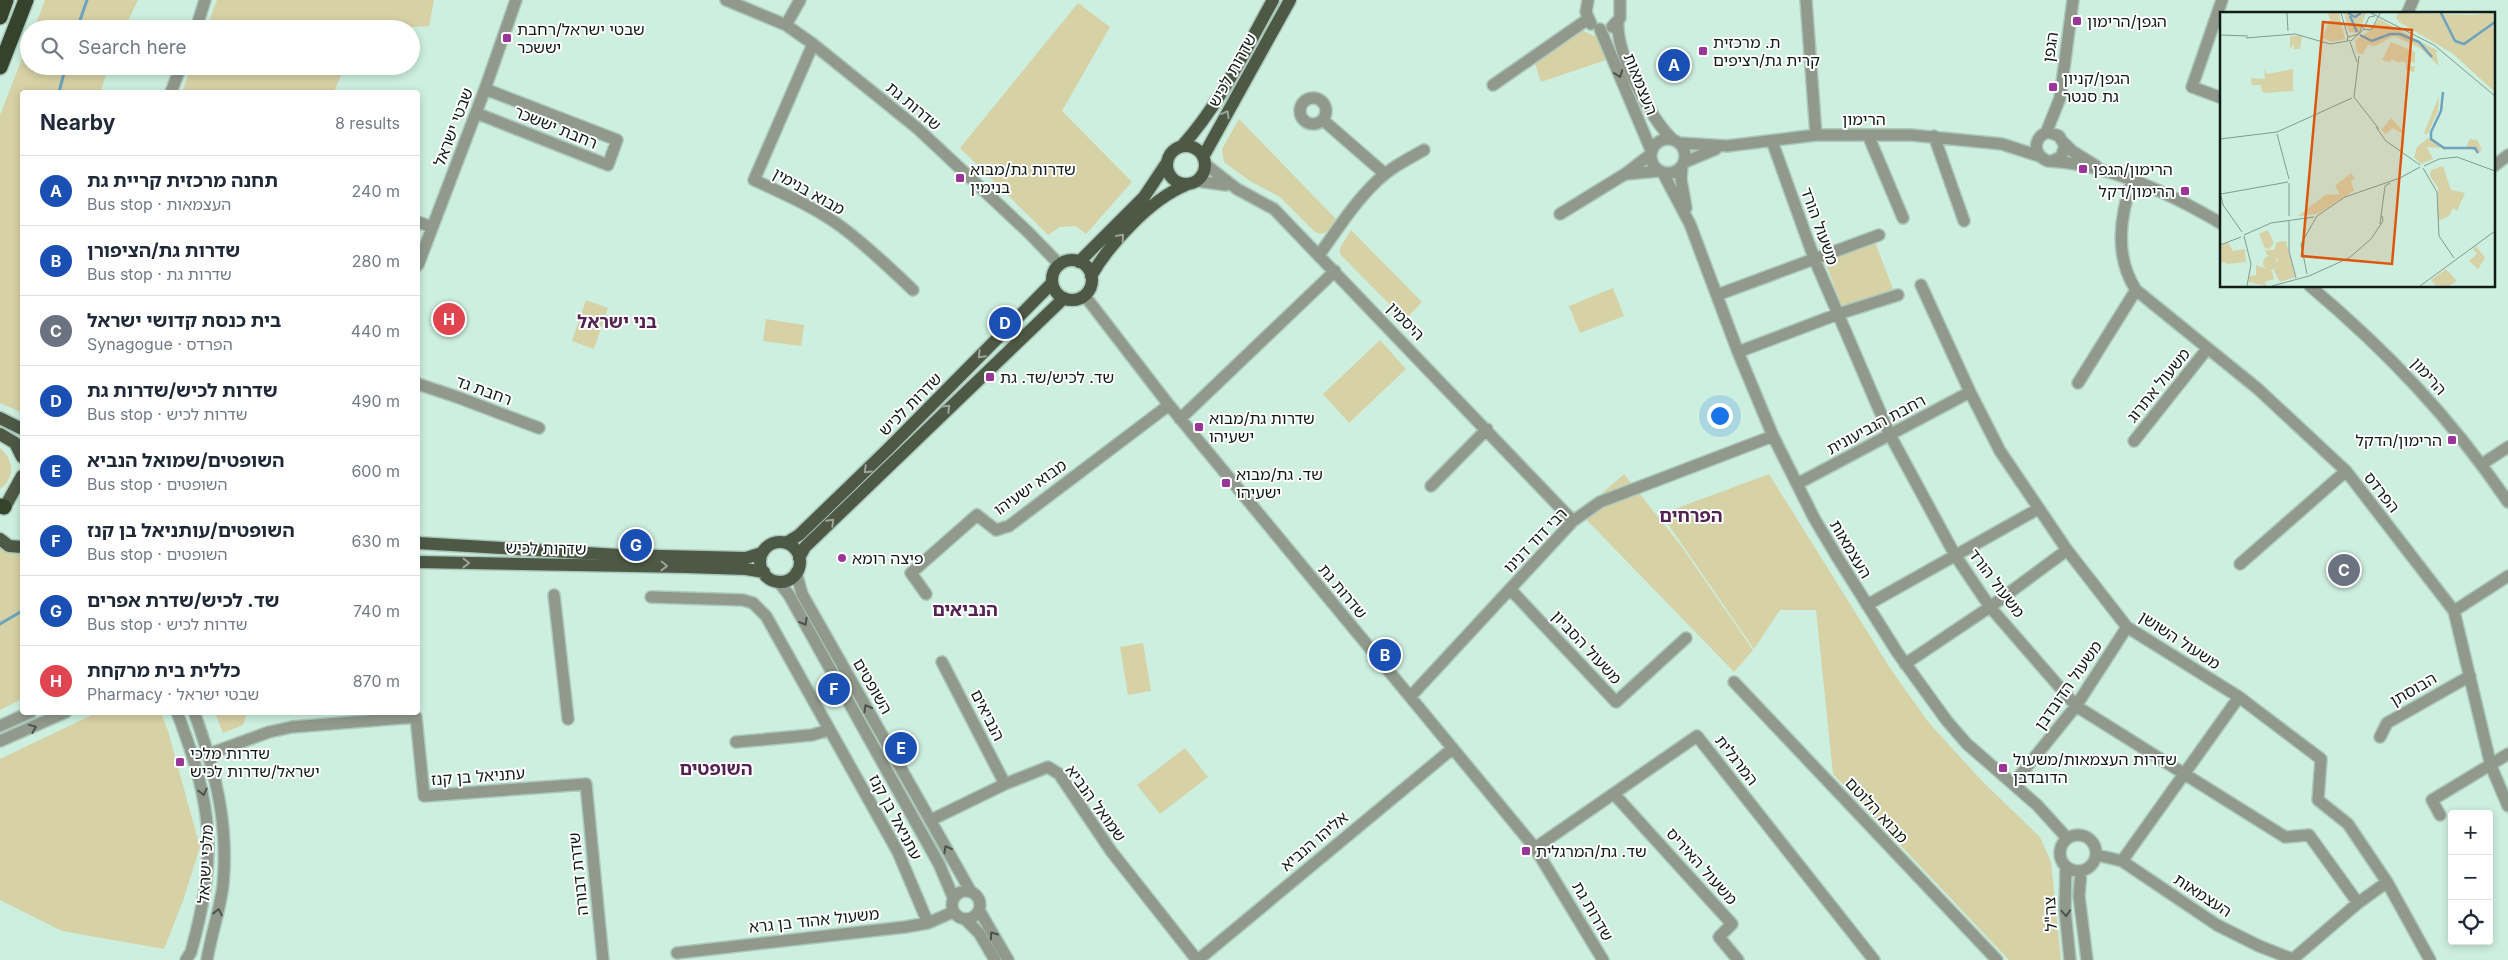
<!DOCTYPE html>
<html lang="en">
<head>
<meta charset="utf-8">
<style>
	:root { --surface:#fff; --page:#f2f2f3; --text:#1f2937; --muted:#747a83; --line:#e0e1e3; --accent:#0b8043 }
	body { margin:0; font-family:Inter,"Noto Sans Hebrew",sans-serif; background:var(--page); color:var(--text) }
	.controls { position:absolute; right:15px; bottom:15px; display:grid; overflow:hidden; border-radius:5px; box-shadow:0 2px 8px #0003 }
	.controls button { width:45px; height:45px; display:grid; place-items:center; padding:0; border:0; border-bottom:1px solid var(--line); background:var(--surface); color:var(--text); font:25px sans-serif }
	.you { position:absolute; left:1719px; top:415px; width:18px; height:18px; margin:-12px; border:4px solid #fff; border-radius:50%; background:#1a73e8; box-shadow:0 0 0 8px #1a73e833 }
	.badge { display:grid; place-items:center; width:32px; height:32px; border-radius:50%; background:var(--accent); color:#fff; font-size:16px; font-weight:700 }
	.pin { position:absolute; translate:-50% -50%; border:2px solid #fff; box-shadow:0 1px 5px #0006 }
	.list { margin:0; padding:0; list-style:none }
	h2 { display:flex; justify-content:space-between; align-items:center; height:65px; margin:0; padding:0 20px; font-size:21px }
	h2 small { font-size:16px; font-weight:400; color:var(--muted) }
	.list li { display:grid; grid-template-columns:32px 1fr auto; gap:15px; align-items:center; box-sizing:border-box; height:70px; padding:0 20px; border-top:1px solid var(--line) }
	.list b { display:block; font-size:19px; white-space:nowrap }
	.list p { margin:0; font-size:16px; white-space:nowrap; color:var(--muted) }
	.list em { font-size:16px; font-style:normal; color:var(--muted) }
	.icon { flex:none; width:28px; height:28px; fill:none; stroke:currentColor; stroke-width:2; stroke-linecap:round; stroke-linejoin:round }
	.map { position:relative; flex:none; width:2508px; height:960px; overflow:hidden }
	.search { position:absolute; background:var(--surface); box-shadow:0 2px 8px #0003; left:20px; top:20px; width:400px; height:55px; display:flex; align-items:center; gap:12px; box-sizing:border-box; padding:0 18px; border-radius:28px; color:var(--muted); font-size:19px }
	.panel { position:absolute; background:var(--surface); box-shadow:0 2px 8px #0003; left:20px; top:90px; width:400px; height:625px; border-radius:5px }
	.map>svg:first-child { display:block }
</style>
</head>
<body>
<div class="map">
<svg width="2508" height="960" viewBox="0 0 2508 960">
	<rect width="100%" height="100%" fill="#cdefdf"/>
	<!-- green -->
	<path fill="#d7d1a6" d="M45 0H138L124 29H34Z
		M217 0H434L429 26 380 29H206Z
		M1078 3 1110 27 1062 111 1132 182 1086 234 1076 226 1060 227 1048 235 960 148Z
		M1579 29 1599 38 1609 59 1541 82 1534 61Z
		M29 41V66H108L101 92H22V413L0 403V115Z
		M192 66H345L334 92H182Z
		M1239 119 1336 219 1327 232 1321 234 1315 232 1280 197 1250 181 1224 162 1222 149Z
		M1351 230 1422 302 1405 320 1340 254V248Z
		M1875 242 1893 289 1843 309 1825 262Z
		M1613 288 1624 316 1580 333 1569 306Z
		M586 300 608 308 594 349 572 341Z
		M766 319 804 325 801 346 763 341Z
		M1380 340 1406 369 1349 423 1323 394Z
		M0 448C14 460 16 478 0 489Z
		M1624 474 1682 547 1753 650 1734 672 1580 513Z
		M1769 474 1890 668 1929 723 1983 782 2040 837 2051 862 2061 960H2009L1833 774 1816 610H1780L1754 649 1661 514Z
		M0 546 10 552 22 554V699L0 710Z
		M1143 643 1151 691 1128 695 1120 647Z
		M96 713H161L168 731 200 847 183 901 164 949 62 931 0 900V759Z
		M215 713H247L243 725 223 733Z
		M1185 748 1208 777 1160 814 1137 785Z"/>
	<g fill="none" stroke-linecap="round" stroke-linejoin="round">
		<!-- stream -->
		<path stroke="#6da3bf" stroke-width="3" d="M77 29 87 0
			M59 92 66 66
			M0 624 22 611"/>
		<!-- minor casing -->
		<g stroke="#abc9bb" stroke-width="14">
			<path id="minor" d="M726 0 786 25 813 44 917 128 1028 232 1060 265
				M1588 0 1586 12 1591 24
				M1806 0 1816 135
				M2407 14 2413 0
				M1618 22C1616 54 1650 117 1672 139
				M786 25 800 0
				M1612 27 1620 18V0
				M196 29 205 0
				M1600 29 1651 150
				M813 44 754 180C784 194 817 208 843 228 868 247 890 268 913 290
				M1493 85 1588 19
				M171 92 181 66
				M1300 111a13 13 0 1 1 26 0a13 13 0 1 1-26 0Z
				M2222 98 2192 87 2222 0
				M476 113 608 165 617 140 485 89
				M1323 120 1385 174
				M2046 133 2060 98 2073 0
				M1868 135 1903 218
				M1934 136 1964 221
				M1651 156a17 17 0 1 1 34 0a17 17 0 1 1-34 0Z
				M1772 141 1814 258 1890 435 1955 555 1990 607 2076 706 2285 837 2309 835 2358 903
				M1680 143 1727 146 1816 135H1911L2002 144 2039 156
				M2064 143 2072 151 2096 166
				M2052 161 2061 157 2065 146 2059 136 2048 132C2033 137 2032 155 2048 161 2109 164 2170 193 2222 224
				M1685 162 1716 149
				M1205 164 1237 189 1274 209 1573 521
				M1682 166 1681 179 1686 208
				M2494 166 2508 155
				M1663 173 1690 224 1738 352 1773 436 1814 518 1836 555 1897 652 1947 721 1967 744 2037 805 2067 838
				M1627 174 1659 171
				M2132 180C2120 217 2114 256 2136 290L2258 389 2346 471 2454 611 2491 766 2508 806
				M1197 181 1226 185
				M1560 214 1625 174 1651 154
				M418 222 432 227
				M1319 255C1337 230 1354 203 1376 182 1390 168 1408 159 1424 150
				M418 265 485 89 516 0
				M1921 285 1970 392 2000 451 2067 550 2127 627 2239 697 2321 759 2318 800 2348 824 2387 882 2430 960
				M2310 286C2387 351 2451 418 2508 502
				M1717 295 1879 235
				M1085 296 1169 405 1535 848 1603 960
				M1738 352 1838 314 1898 295
				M2078 383 2136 290
				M418 384 457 397 539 428
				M1180 419 1335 271
				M2134 441 2207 349
				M2482 464 2508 447
				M1797 484 1970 392
				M1431 486 1487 429
				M2240 564 2346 471
				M796 572 802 594 971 892
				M778 581 789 595 939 864 953 897
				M1510 589 1616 702 1686 638
				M926 594 911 573 977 515 996 530 1009 526 1169 405
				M554 595 568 719
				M651 597 743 600 753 603 766 616 898 852 928 923
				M1867 605 2038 509
				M2454 611 2508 576
				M942 662 1005 784
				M1905 664 1990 607 2067 550
				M1734 682 1997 960
				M1411 696 1573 521 1600 502 1773 436
				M177 712C213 807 218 854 191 952L186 960
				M194 712C215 770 229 823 223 885 220 910 211 935 207 960
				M0 726 31 712
				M2380 737 2387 723 2470 676
				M0 741 66 712
				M736 742 812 735 829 730
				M209 754 269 732 292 727 416 717 424 796 586 784 603 960
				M2013 784 2076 706 2127 627
				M1614 794 1732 924 1719 937 1738 960
				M2440 815 2432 800 2508 754
				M931 820 1005 784 1048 767 1059 774 1111 851 1197 960
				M2060 853a18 18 0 1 1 36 0a18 18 0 1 1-36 0Z
				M1535 848 1697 736 1874 960
				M2097 855 2122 861 2217 925 2259 946 2295 960
				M2122 861 2239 697
				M2066 866 2065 910 2070 960
				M2081 871 2079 896 2087 960
				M952 905a14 14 0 1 1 28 0a14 14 0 1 1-28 0Z
				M979 910 1008 960
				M966 920 979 933 995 960
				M677 953 905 927 928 923 953 912
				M2293 959 2358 903 2387 882
				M1198 960 1452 749"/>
		</g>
		<!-- major casing -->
		<g stroke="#abc9bb" stroke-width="15">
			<path id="major" d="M1167 165a19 19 0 1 1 38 0a19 19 0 1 1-38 0Z
				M1182 146C1221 103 1245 50 1273 0
				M1203 157 1290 0
				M1052 280a20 20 0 1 1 40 0a20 20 0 1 1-40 0Z
				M1079 262 1144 197 1166 164
				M1091 276C1110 243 1151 199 1186 185
				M0 418 22 429
				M0 434 15 443 22 457
				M6 505 22 476
				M0 539 9 546 22 547
				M760 562a20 20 0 1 1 40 0a20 20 0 1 1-40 0Z
				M418 543 619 555 746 558 762 553
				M786 543 799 535 888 449 1052 283
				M799 558 805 547 1064 298
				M418 562 686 567 746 569 764 572"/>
		</g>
		<!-- highway casing -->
		<g stroke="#abc9bb" stroke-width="18">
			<path id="highway" d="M0 17 6 0
				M0 67 26 0
				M0 506 4 507"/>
		</g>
		<!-- minor -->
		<use href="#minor" stroke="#91998d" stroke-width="11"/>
		<!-- major -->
		<use href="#major" stroke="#4d5945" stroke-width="12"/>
		<!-- highway -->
		<use href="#highway" stroke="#36432c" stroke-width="15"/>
	</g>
	<!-- one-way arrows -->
	<defs><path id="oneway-chevron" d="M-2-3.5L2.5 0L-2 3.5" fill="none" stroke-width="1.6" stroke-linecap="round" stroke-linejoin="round" transform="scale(1.25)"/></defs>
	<g stroke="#4a544c">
		<use href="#oneway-chevron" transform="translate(1619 74) rotate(70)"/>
		<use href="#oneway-chevron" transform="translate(804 622) rotate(61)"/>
		<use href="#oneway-chevron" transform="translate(867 708) rotate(-120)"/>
		<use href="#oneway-chevron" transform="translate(33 728) rotate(-22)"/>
		<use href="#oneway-chevron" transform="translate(203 792) rotate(77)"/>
		<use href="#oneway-chevron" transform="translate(947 849) rotate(-119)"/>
		<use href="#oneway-chevron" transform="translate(218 912) rotate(-78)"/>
		<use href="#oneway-chevron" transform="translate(2066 913) rotate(86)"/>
		<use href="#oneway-chevron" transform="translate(993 935) rotate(-125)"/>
	</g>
	<g stroke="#9da499">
		<use href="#oneway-chevron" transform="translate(1226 114) rotate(-61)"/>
		<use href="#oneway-chevron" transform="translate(1121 237) rotate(-49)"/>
		<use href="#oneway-chevron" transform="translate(981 355) rotate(135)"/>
		<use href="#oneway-chevron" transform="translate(947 408) rotate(-44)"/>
		<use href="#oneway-chevron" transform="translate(867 470) rotate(136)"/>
		<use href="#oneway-chevron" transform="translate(831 522) rotate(-45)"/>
		<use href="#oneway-chevron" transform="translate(466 563) rotate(1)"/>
		<use href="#oneway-chevron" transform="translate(664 566) rotate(1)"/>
	</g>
	<!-- markers -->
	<g fill="#9c3599" stroke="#fff" stroke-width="2">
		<rect x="2072" y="16" width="10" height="10" rx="2.5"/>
		<rect x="502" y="33" width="10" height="10" rx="2.5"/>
		<rect x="1698" y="46" width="10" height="10" rx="2.5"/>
		<rect x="2048" y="82" width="10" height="10" rx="2.5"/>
		<rect x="2078" y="164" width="10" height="10" rx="2.5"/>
		<rect x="955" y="173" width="10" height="10" rx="2.5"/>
		<rect x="2180" y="186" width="10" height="10" rx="2.5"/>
		<rect x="985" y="372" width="10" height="10" rx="2.5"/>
		<rect x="1194" y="422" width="10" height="10" rx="2.5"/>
		<rect x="2447" y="435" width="10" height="10" rx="2.5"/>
		<rect x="1221" y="478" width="10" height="10" rx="2.5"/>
		<circle cx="842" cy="558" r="5"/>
		<rect x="175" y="757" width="10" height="10" rx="2.5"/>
		<rect x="1998" y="763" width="10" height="10" rx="2.5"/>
		<rect x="1521" y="846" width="10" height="10" rx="2.5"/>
	</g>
	<g text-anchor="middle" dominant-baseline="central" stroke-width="4" stroke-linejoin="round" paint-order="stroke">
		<!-- poi labels -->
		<g font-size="16" fill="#101c17" stroke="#fff" text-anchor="start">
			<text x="2087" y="21">הגפן/הרימון</text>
			<text x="517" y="29">שבטי ישראל/רחבת<tspan x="517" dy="18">יששכר</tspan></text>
			<text x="1713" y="42">ת. מרכזית<tspan x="1713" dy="18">קרית גת/רציפים</tspan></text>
			<text x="2063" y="78">הגפן/קניון<tspan x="2063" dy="18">גת סנטר</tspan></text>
			<text x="970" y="169">שדרות גת/מבוא<tspan x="970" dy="18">בנימין</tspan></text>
			<text x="2093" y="169">הרימון/הגפן</text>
			<text x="2175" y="191" text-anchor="end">הרימון/דקל</text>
			<text x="1000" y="377">שד. לכיש/שד. גת</text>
			<text x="1209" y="418">שדרות גת/מבוא<tspan x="1209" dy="18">ישעיהו</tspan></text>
			<text x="2442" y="440" text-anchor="end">הרימון/הדקל</text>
			<text x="1236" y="474">שד. גת/מבוא<tspan x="1236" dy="18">ישעיהו</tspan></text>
			<text x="852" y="558">פיצה רומא</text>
			<text x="190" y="753">שדרות מלכי<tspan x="190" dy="18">ישראל/שדרות לכיש</tspan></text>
			<text x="2013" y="759">שדרות העצמאות/משעול<tspan x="2013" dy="18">הדובדבן</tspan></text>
			<text x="1536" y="851">שד. גת/המרגלית</text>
		</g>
		<!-- street labels -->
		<g font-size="16" fill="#101c17" stroke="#fff">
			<text transform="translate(2050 47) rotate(-82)">הגפן</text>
			<text transform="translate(1232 70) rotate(-61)">שדרות לכיש</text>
			<text transform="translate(1641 84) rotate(68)">העצמאות</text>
			<text transform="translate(914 106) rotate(40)">שדרות גת</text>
			<text x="1864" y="119">הרימון</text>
			<text transform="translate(453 127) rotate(-69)">שבטי ישראל</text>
			<text transform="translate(556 127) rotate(22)">רחבת יששכר</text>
			<text transform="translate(809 191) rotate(29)">מבוא בנימין</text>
			<text transform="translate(1820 226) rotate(70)">משעול הורד</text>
			<text transform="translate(1406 321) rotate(46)">היסמין</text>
			<text transform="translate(2429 376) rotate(48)">הרימון</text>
			<text transform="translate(2158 385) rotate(-51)">משעול אתרוג</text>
			<text transform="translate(484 390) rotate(20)">רחבת גד</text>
			<text transform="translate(910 404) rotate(-45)">שדרות לכיש</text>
			<text transform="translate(1876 424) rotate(-28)">רחבת הגביעונית</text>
			<text transform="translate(1030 487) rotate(-35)">מבוא ישעיהו</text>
			<text transform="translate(2382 492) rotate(52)">הפרדס</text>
			<text transform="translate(1535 540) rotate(-46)">רבי דוד דנינו</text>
			<text transform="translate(546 548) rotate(1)">שדרות לכיש</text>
			<text transform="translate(1851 549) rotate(59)">העצמאות</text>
			<text transform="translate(1997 583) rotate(53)">משעול הורד</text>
			<text transform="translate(1343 591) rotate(50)">שדרות גת</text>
			<text transform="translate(2180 640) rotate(33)">משעול השושן</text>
			<text transform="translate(1587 647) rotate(47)">משעול הסביון</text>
			<text transform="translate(2068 685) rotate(-55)">משעול הדובדבן</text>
			<text transform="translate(873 686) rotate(60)">השופטים</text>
			<text transform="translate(2413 689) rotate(-30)">הבוסתן</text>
			<text transform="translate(988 715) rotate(63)">הנביאים</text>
			<text transform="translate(1737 760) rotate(52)">המרגלית</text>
			<text transform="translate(478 776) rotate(-4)">עתניאל בן קנז</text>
			<text transform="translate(1096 803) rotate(54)">שמואל הנביא</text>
			<text transform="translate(1877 810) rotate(47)">מבוא הלוטם</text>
			<text transform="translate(896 817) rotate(62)">עתניאל בן קנז</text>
			<text transform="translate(1314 841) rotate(-40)">אליהו הנביא</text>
			<text transform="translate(205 864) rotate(-87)">מלכי ישראל</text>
			<text transform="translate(1702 866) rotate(48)">משעול האיריס</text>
			<text transform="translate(578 874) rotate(-96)">שדרת דבורה</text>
			<text transform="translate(2203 895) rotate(33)">העצמאות</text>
			<text transform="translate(1593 911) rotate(60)">שדרות גת</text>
			<text transform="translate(2050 914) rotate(-93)">צה"ל</text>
			<text transform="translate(814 920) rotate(-6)">משעול אהוד בן גרא</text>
		</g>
		<!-- neighbourhood labels -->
		<g font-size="18" font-weight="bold" fill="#552353" stroke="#fff">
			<text x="617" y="321">בני ישראל</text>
			<text x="1691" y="515">הפרחים</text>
			<text x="965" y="609">הנביאים</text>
			<text x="716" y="768">השופטים</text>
		</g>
	</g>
	<!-- overview -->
	<g transform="translate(2220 12)">
		<rect width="275" height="275" fill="#cdefdf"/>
		<path d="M108 1H119L125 27 112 30 102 26 110 8ZM124 1H146L139 21 129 20ZM179 1 252 3 273 1 275 80 232 41 179 10 176 5ZM159 7 218 39 216 41 219 54 200 36 174 24 155 34 148 33 142 43 137 40 135 28 150 19ZM70 24H82L80 37H74V32L70 37ZM171 30 195 40V51L191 50 190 54H195L194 60 186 58V51L181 49 179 51 171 47 170 50 162 48ZM44 57 47 62 73 57V79L46 81 42 80 41 73H32L31 66 45 67ZM219 84 218 99 207 123 204 121ZM171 106 183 119 181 121 173 116 166 122 161 118ZM208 126 225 137V140L223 136 207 135 213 147 201 152 194 145 197 135ZM250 127 257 128 262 137 259 141 246 135ZM223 154 231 178 245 181 237 199 233 196 229 204 218 209V176L210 164 211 158ZM131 161 135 166 131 169 134 179 97 202 78 204 105 183 120 182 115 174ZM48 218 54 231 49 237 45 236 39 222ZM66 229 75 265 60 270 54 259 58 247 47 243 45 238H54L57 230ZM8 230 13 239 25 237 26 250 8 252 0 249V234ZM256 234 265 246 258 257 249 249 257 242 253 237ZM43 251a7 7 0 1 1 14 0a7 7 0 1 1-14 0ZM36 253 52 259 54 267 45 270 46 274 29 270V264L36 263ZM226 257 237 269 229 274H216L211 268Z" fill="#d7d1a6"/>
		<path fill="none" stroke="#6da3bf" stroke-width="2.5" d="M128 1 135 5 141 1M221 1 235 29 244 32 275 10M130 4 137 20M140 23 152 29 170 22H180L199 30 212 45M223 80 221 99 211 120V127L224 136H255L258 141"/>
		<path fill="none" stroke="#819b8f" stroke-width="1" d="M67 1 68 19M121 1 128 25M151 1 214 33 275 84M145 14 149 5 155 4M144 17 142 14 139 22 128 25 127 28 131 29 144 17 149 18M148 18 152 17 160 1M0 23 28 24M26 26 75 22 110 32 128 29M130 30 137 50M139 44 134 85 159 117M156 115 166 129 200 153M57 122 69 167M0 127 57 120 132 86M204 154 219 147 237 145 275 159M203 156 217 180 219 224 234 246M1 182 68 170M1 184 3 193 22 220M69 204V171M69 209V239L76 266M160 212 165 174 170 171M24 223 51 211 94 205M24 224 31 252 27 274M0 233 21 225M87 262 81 232 97 204 125 185 180 166 200 155M52 274 89 264 129 246 151 227 163 209 162 204M200 274 275 219"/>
		<path fill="#dd560d" fill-opacity="0.15" stroke="#dd560d" stroke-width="2.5" d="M103 10 192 18 172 252 82 244Z"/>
		<rect width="275" height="275" fill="none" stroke="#101c17" stroke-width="2.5"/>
	</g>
</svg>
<div class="controls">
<button>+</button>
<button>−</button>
<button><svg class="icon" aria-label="locate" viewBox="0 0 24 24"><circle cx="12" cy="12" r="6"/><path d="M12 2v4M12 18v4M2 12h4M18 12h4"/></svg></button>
</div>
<div class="you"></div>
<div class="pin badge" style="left:1674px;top:65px;background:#1a4fb4">A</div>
<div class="pin badge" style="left:1385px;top:655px;background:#1a4fb4">B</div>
<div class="pin badge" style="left:2344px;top:570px;background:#6b7280">C</div>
<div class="pin badge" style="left:1005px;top:323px;background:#1a4fb4">D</div>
<div class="pin badge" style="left:901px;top:748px;background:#1a4fb4">E</div>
<div class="pin badge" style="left:834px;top:689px;background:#1a4fb4">F</div>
<div class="pin badge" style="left:636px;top:545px;background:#1a4fb4">G</div>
<div class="pin badge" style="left:449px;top:319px;background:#e0444e">H</div>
<div class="search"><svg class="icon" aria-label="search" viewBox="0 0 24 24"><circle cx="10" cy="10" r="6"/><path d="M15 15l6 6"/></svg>Search here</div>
<section class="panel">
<h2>Nearby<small>8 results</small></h2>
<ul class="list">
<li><span class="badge" style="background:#1a4fb4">A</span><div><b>תחנה מרכזית קריית גת</b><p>Bus stop · העצמאות</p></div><em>240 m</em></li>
<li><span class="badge" style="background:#1a4fb4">B</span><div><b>שדרות גת/הציפורן</b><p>Bus stop · שדרות גת</p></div><em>280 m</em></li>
<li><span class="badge" style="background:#6b7280">C</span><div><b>בית כנסת קדושי ישראל</b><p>Synagogue · הפרדס</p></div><em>440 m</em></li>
<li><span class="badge" style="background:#1a4fb4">D</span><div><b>שדרות לכיש/שדרות גת</b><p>Bus stop · שדרות לכיש</p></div><em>490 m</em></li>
<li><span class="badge" style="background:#1a4fb4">E</span><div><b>השופטים/שמואל הנביא</b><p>Bus stop · השופטים</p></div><em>600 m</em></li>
<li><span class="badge" style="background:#1a4fb4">F</span><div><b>השופטים/עותניאל בן קנז</b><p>Bus stop · השופטים</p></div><em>630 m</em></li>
<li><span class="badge" style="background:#1a4fb4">G</span><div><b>שד. לכיש/שדרת אפרים</b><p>Bus stop · שדרות לכיש</p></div><em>740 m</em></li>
<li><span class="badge" style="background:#e0444e">H</span><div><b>כללית בית מרקחת</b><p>Pharmacy · שבטי ישראל</p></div><em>870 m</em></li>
</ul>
</section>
</div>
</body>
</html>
